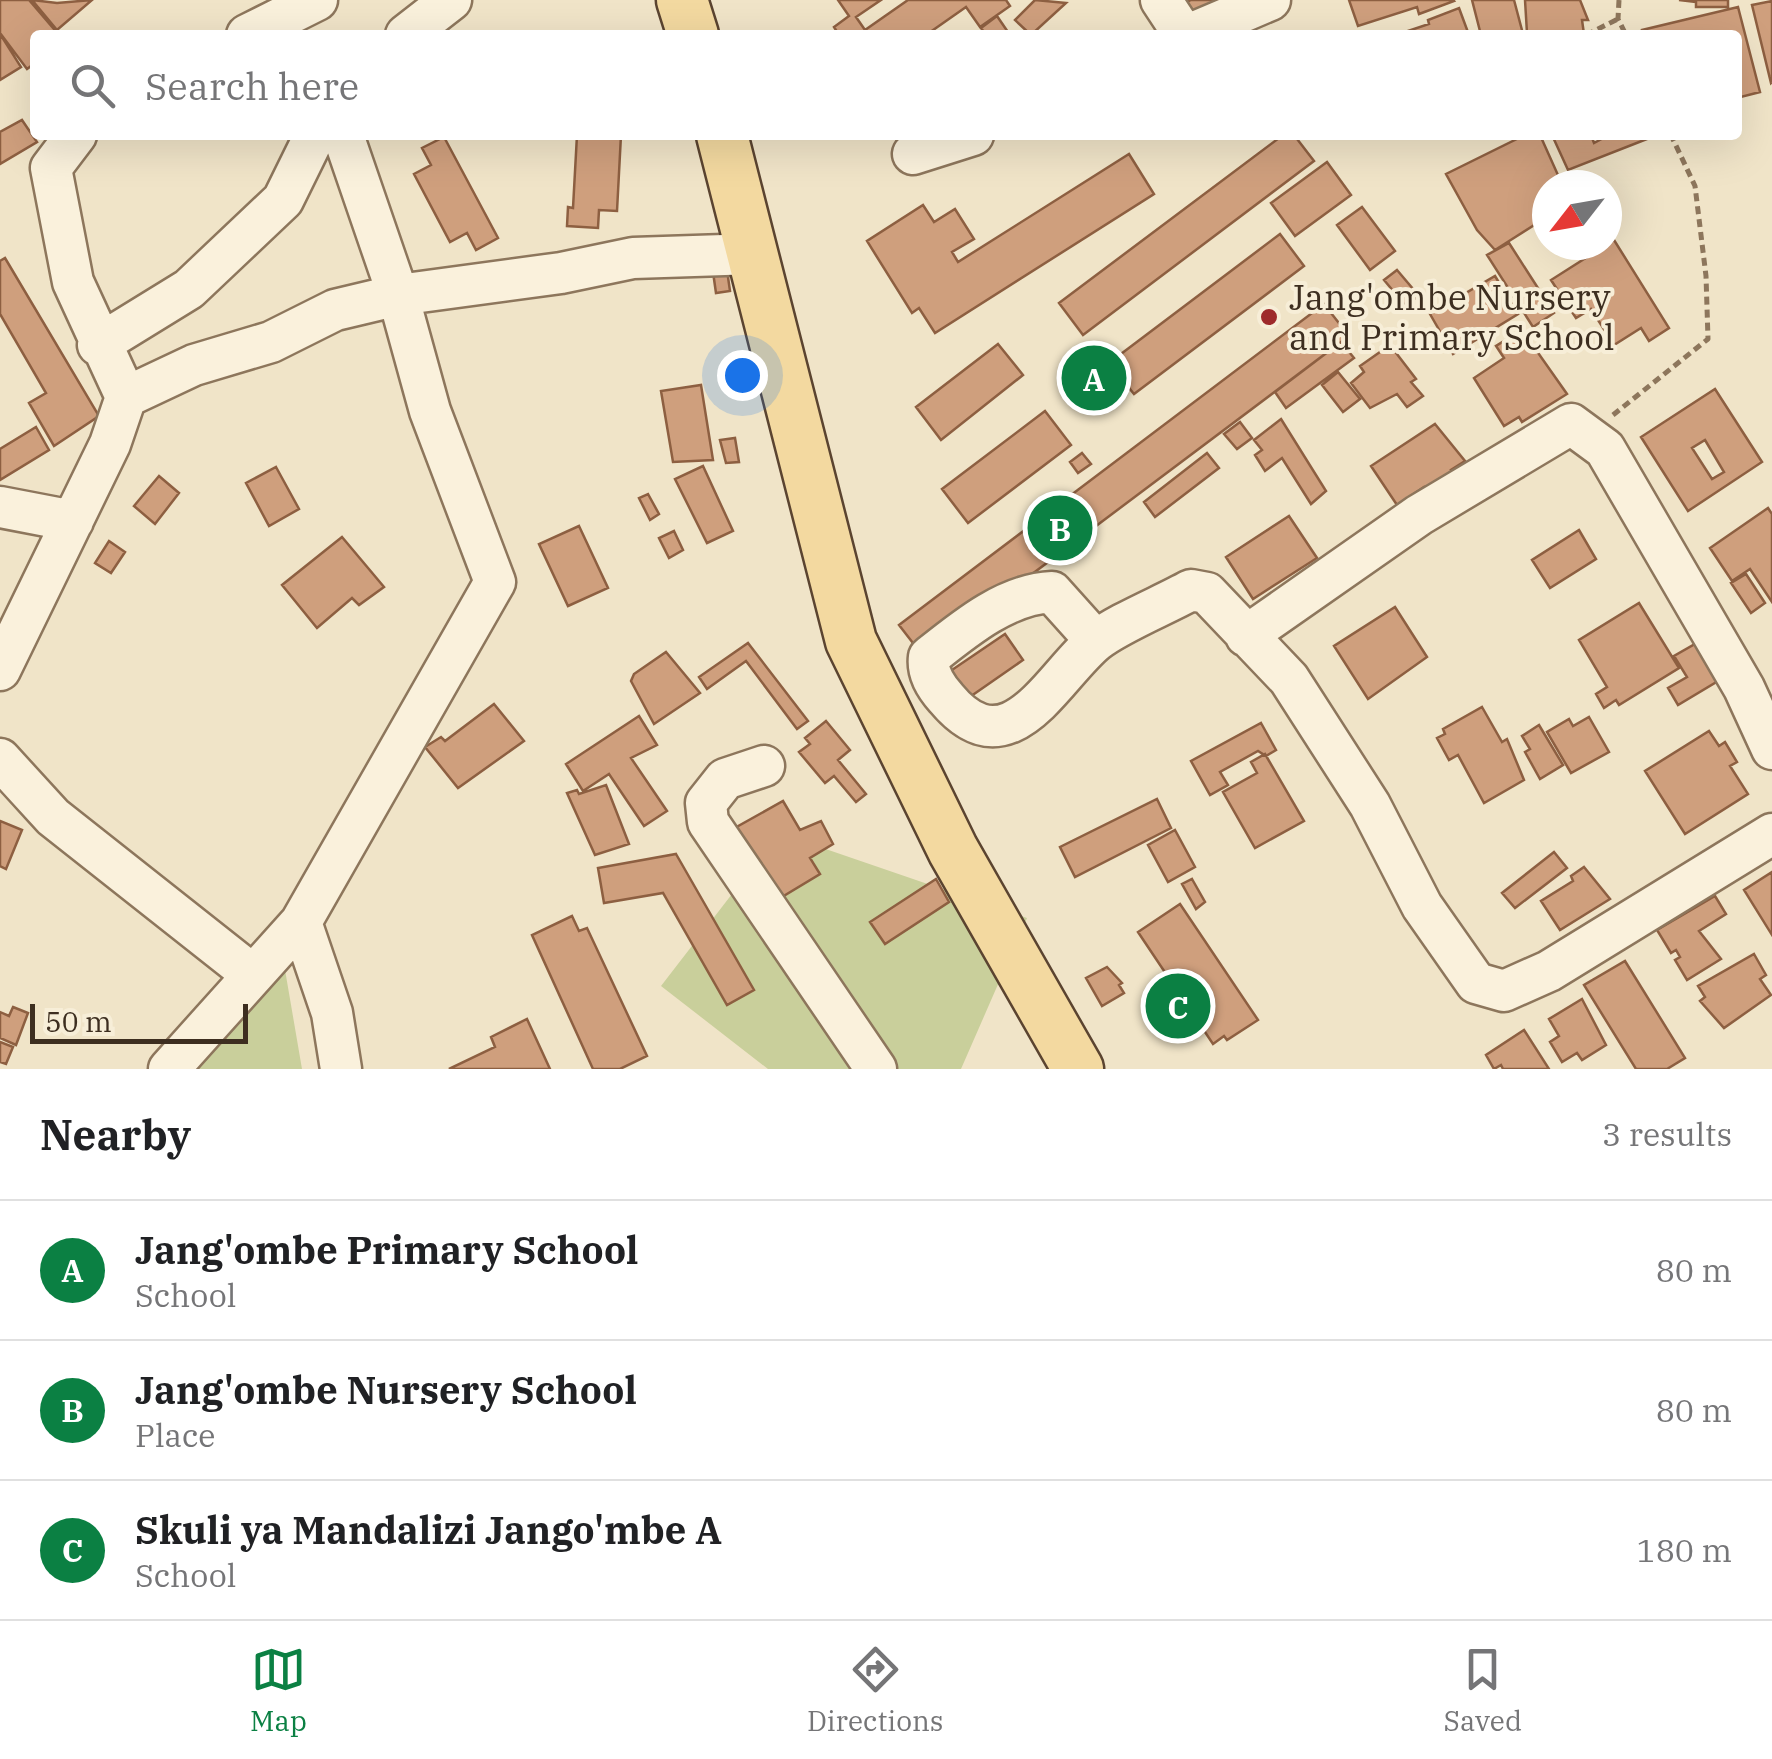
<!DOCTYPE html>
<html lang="en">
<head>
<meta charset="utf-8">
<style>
	:root { --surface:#fff; --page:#f2f2f2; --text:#202124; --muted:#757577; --line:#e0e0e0; --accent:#0b8043 }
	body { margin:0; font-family:"IBM Plex Serif",serif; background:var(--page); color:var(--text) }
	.compass { position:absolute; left:1532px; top:170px; width:90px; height:90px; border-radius:50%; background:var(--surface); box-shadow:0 10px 40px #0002; rotate:239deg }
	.scale { position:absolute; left:30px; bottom:25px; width:218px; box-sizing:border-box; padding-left:10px; border:5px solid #3d2e20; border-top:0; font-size:28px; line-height:35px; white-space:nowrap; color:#3d2e20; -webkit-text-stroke:8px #f7eed8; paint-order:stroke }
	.you { position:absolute; left:742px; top:375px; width:35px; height:35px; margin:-25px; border:8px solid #fff; border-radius:50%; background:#1a73e8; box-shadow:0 0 0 15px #1a73e833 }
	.badge { display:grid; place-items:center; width:65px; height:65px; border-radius:50%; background:var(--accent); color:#fff; font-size:32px; font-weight:700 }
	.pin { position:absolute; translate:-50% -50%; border:5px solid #fff; box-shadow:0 2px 10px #0006 }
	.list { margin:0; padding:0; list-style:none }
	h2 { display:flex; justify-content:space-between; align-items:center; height:130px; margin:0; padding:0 40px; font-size:42px }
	h2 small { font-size:32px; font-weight:400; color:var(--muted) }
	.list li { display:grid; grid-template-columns:65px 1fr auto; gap:30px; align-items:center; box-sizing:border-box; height:140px; padding:0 40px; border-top:2px solid var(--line) }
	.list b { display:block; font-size:38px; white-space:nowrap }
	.list p { margin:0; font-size:32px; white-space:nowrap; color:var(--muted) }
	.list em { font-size:32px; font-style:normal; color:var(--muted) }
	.icon { flex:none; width:55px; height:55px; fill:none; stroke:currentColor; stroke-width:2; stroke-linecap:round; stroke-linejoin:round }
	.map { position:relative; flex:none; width:1772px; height:1069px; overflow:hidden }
	.search { position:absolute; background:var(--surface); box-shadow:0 10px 40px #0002; left:30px; right:30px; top:30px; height:110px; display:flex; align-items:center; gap:25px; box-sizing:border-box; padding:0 35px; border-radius:10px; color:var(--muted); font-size:38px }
	.sheet { height:550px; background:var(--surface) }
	nav { display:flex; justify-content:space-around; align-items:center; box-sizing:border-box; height:140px; border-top:2px solid var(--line); background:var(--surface); font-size:28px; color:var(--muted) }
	nav a { display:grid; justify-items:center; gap:5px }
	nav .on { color:var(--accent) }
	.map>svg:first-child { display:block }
</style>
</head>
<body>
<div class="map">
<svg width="1772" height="1069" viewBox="0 0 1772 1069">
	<rect width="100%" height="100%" fill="#f0e4c8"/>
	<!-- green -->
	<path fill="#c9cf9b" d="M779 833 1027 918 961 1069H768L661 986Z
		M284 964 302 1069H190Z"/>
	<!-- building -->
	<path fill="#cf9f7d" stroke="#8d5f41" stroke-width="2.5" fill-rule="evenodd" d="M0 0H29L59 35H35V63L27 69 0 33Z
		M32 0 57 3 92 0 57 30Z
		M838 0H881L856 17 865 30 908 0H1006L1010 6 980 27 966 7 926 35H839L834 27 849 16Z
		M1035 0 1066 3 1031 35 1015 20Z
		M1191 0H1215L1221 11 1187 27 1177 7Z
		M1349 0H1453L1454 1 1419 14 1417 7 1358 26Z
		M1472 0H1514L1523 34 1481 35Z
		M1525 0H1580L1588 20H1582L1584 34 1527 33Z
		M1679 0H1728V7H1696V2Z
		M1772 1V82L1771 83 1752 5Z
		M1738 7 1760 92 1737 98V35H1643L1642 30Z
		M1459 8 1469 35H1396L1429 24 1428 20Z
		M997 16 1010 35H986L981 28Z
		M0 34 21 67 0 80Z
		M22 120 37 142 0 164V132Z
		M577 135H621L617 211 599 210 598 228 567 226 568 207 573 208Z
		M1283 135H1294L1314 161 1083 335 1059 303Z
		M1525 135H1540L1562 184 1547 185V217L1495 250 1477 230 1446 174Z
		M1552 135H1591L1594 143 1609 135 1652 137 1568 170Z
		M444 137 498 238 476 250 467 233 450 242 414 174 431 165 422 148Z
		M1129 154 1154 194 935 333 919 308 912 313 867 241 923 205 934 222 955 209 974 239 952 252 958 262Z
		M1327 162 1351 195 1295 236 1271 203Z
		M1362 207 1395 251 1370 270 1337 225Z
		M1280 234 1304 266 1134 394 1109 363Z
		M1614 240 1669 328 1649 341 1641 328 1614 345 1591 309 1576 318 1551 280Z
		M1509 243 1554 313 1533 327 1487 255Z
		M5 258 99 416 54 446 29 403 46 393 0 314V261Z
		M727 270 730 291 716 293 713 272Z
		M1397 270 1419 296 1405 305 1384 280Z
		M1495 276 1518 314 1453 354 1430 314Z
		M1324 304 1349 336 923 656 899 625Z
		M1522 330 1567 394 1522 422 1519 417 1504 426 1474 378 1504 358 1496 346Z
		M1341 342 1354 358 1286 408 1275 392Z
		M998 344 1023 375 941 440 916 407Z
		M1390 345 1416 379 1411 382 1423 396 1407 407 1397 394 1370 408 1351 383 1364 372 1360 366Z
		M1338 372 1360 399 1343 412 1322 385Z
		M701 385 713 460 673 462 661 391Z
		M1715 389 1762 462 1688 511 1641 437ZM1705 440 1724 472 1712 479 1692 448Z
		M1045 411 1071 445 968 523 942 489Z
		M1281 419 1326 491 1311 504 1282 458 1265 471 1255 455 1262 450 1254 440Z
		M1240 422 1252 438 1237 449 1224 434Z
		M1435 424 1465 461 1451 470 1458 481 1431 499 1424 487 1397 505 1371 466Z
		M36 427 49 450 0 480V449Z
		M735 438 739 462 726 463 720 440Z
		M1082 453 1091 464 1078 473 1070 462Z
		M1207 453 1219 468 1155 517 1144 502Z
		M703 466 733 531 707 543 675 479Z
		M276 467 299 509 269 526 246 483Z
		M159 476 179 493 155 524 134 506Z
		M648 494 659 514 650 520 639 498Z
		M1768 508 1772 514V602L1750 569 1732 581 1710 548Z
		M1289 516 1317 558 1253 599 1226 557Z
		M579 526 608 588 568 606 539 544Z
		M1579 530 1596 559 1550 588 1532 560Z
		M674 531 683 550 669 558 659 538Z
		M342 537 384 587 359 605 352 598 317 628 282 585Z
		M109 541 125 552 111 573 95 563Z
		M1746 574 1765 603 1751 613 1731 583Z
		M1639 603 1679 668 1619 705 1616 700 1604 708 1596 694 1607 687 1579 640Z
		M1395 607 1427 657 1368 699 1334 646Z
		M1005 634 1023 660 964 701 946 674Z
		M748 643 808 721 797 729 746 661 707 689 699 677Z
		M1695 644 1718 681 1678 705 1668 688 1687 677 1674 656Z
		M666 652 700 693 654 724 631 681 634 674Z
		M494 704 524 741 458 788 425 747 441 737 445 741Z
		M1482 707 1502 742 1507 739 1524 780 1484 803 1458 755 1449 760 1437 738 1445 734 1443 729Z
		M639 716 657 745 631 758 667 811 644 826 609 774 583 791 566 764Z
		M1589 717 1609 752 1571 773 1547 732 1569 719 1573 726Z
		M826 721 850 750 838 760 866 794 856 802 834 776 825 783 799 752 810 744 805 738Z
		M1261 723 1276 750 1266 756 1258 751 1220 772 1228 785 1210 795 1191 761Z
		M1539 725 1563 765 1540 779 1525 752 1530 749 1522 736Z
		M1709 731 1719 746 1725 742 1737 762 1730 766 1748 794 1685 834 1645 771Z
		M1265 754 1304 821 1255 848 1223 792 1257 773 1251 762Z
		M606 785 629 844 595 855 567 793 577 790 579 794Z
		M1157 799 1171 828 1075 877 1060 847Z
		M783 801 800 830 821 821 833 844 810 858 820 874 772 903 733 829Z
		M0 821 22 830 6 869 0 866Z
		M1175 830 1195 867 1168 882 1148 845Z
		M1554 852 1567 868 1515 908 1502 893Z
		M676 854 754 990 727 1005 663 893 604 903 598 868Z
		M1584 867 1610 899 1560 930 1541 901 1573 881 1571 876Z
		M1772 872V935L1744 890Z
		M936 879 949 902 885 944 870 922Z
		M1192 879 1205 902 1196 909 1182 884Z
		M1715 896 1726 914 1699 931 1721 959 1687 980 1675 960 1680 957 1676 950 1671 953 1657 930Z
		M1180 904 1258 1020 1227 1040 1224 1036 1213 1044 1138 932Z
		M572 916 579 931 587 928 647 1056 620 1069H593L532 935Z
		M1754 954 1766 975 1760 979 1771 995 1724 1028 1700 1001 1705 997 1698 986Z
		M1625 961 1685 1058 1667 1069H1636L1584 985Z
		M1107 967 1122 983 1119 985 1124 993 1102 1006 1086 978Z
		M1582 999 1606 1045 1582 1060 1577 1053 1562 1062 1550 1042 1559 1036 1549 1019Z
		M13 1007 28 1013 16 1045 0 1038V1012L9 1016Z
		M527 1019 550 1069H449L495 1047 491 1037Z
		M1524 1030 1549 1069H1503L1501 1065 1494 1069 1486 1055Z
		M0 1042 13 1047 6 1064 0 1062Z"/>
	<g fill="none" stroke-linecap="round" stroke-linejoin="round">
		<!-- minor casing -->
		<g stroke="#8d765c" stroke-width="45">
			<path id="minor" d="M1161 0 1184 35
				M247 35 317 0
				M406 35 451 0
				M1188 35 1270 0
				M76 135 51 168 73 282 126 397
				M913 154 973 135
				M98 345 189 289 283 200 315 135
				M0 507 73 521
				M1246 636 1419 515 1571 424 1605 449 1744 688 1772 749
				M1096 641 1052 592C1006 594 964 629 929 657 927 672 936 687 946 698 1009 774 1053 676 1096 641 1117 624 1164 605 1191 590L1207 593 1289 679 1370 805 1422 906 1476 983 1504 991 1549 971 1772 834
				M0 670 110 444 126 397 194 365 271 342 335 310 398 295 561 273 633 258 755 254
				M0 759 53 817 253 975
				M764 766 725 779 706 803 708 822 876 1069
				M301 922 495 582 430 411 398 295 343 135
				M169 1069 301 922 332 1013 341 1069"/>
		</g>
		<!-- major casing -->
		<g stroke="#5b4430" stroke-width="55">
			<path id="major" d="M682 0 693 35
				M722 135 851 641 953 850 1078 1069"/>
		</g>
		<!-- path -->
		<path stroke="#8d765c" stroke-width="5" stroke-dasharray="8 5" stroke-linecap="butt" d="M1619 0 1618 19 1626 35
			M1586 35 1618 19
			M1613 415 1708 339 1706 276 1695 186 1671 135"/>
		<!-- minor -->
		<use href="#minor" stroke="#faf1dc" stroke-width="40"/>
		<!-- major -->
		<use href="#major" stroke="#f3d9a0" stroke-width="50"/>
	</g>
	<!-- markers -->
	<circle fill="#9e2a2b" stroke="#f7eed8" stroke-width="4" cx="1269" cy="317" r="10"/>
	<g text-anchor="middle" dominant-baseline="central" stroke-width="8" stroke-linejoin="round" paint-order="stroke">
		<!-- poi labels -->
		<g font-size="35" fill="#3d2e20" stroke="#f7eed8" text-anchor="start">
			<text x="1289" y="297">Jang'ombe Nursery<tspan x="1289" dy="40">and Primary School</tspan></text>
		</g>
	</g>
</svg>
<svg class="compass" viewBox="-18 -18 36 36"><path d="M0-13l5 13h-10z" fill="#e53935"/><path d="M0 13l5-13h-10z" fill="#757577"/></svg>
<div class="scale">50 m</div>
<div class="you"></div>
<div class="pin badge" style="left:1094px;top:378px">A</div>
<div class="pin badge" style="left:1060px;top:528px">B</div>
<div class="pin badge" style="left:1178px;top:1006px">C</div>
<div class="search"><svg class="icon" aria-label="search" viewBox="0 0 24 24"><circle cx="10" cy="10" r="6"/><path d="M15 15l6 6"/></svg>Search here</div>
</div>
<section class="sheet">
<h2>Nearby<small>3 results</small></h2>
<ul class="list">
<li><span class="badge">A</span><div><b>Jang'ombe Primary School</b><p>School</p></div><em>80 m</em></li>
<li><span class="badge">B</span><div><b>Jang'ombe Nursery School</b><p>Place</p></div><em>80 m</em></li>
<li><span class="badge">C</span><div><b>Skuli ya Mandalizi Jango'mbe A</b><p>School</p></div><em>180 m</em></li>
</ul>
</section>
<nav>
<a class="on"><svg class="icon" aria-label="map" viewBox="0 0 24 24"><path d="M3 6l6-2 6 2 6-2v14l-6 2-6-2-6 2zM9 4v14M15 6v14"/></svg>Map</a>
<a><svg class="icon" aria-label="directions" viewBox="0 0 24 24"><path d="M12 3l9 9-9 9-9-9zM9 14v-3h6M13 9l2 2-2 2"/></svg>Directions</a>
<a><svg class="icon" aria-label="saved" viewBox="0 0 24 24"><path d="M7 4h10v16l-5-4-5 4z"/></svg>Saved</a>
</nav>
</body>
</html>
